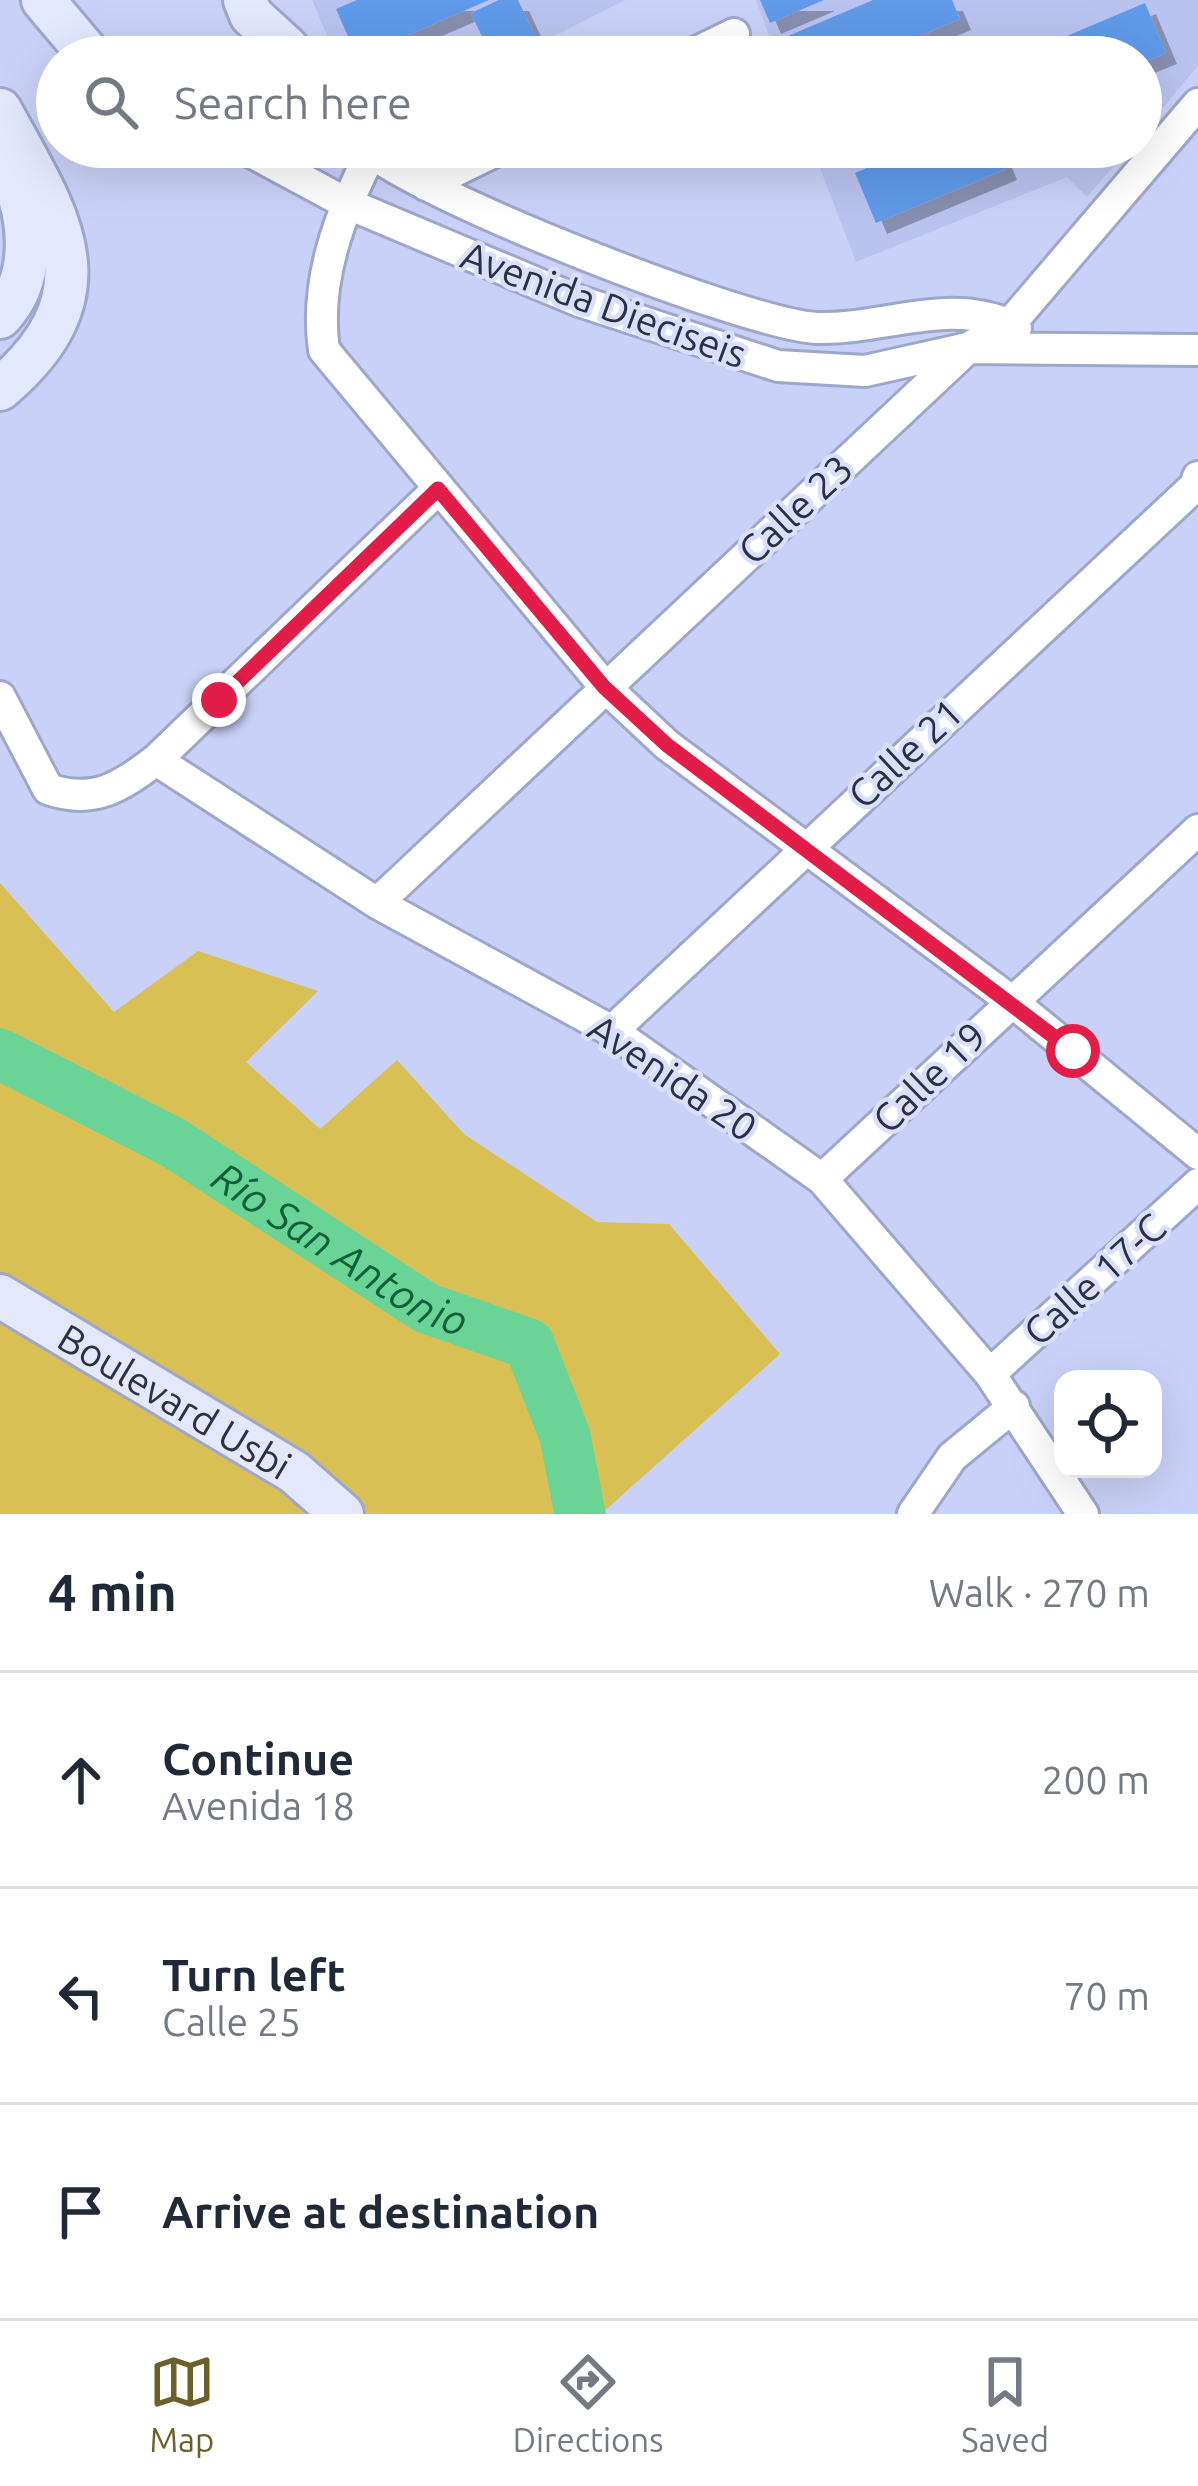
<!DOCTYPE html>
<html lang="en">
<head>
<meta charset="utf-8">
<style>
	:root { --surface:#fff; --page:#f2f2f3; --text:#1f2937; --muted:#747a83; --line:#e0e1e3; --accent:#6b5f2c }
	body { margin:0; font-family:Ubuntu,sans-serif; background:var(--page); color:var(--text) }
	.controls { position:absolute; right:36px; bottom:36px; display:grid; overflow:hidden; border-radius:24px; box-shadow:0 12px 48px #0002 }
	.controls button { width:108px; height:108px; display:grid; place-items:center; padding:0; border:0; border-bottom:3px solid var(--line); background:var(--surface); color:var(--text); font:60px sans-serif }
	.stop { position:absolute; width:36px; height:36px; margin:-27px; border:9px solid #e11d48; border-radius:50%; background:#fff }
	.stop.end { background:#e11d48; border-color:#fff; box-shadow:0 3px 12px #0008 }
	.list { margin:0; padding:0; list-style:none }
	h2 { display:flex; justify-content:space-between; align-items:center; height:156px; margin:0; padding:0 48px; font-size:51px }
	h2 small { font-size:39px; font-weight:400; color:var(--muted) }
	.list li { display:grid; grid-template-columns:78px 1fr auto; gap:36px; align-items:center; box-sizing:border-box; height:216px; padding:0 48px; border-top:3px solid var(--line) }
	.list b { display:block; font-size:45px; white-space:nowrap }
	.list p { margin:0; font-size:39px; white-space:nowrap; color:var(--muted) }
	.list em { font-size:39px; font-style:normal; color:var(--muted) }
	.icon { flex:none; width:66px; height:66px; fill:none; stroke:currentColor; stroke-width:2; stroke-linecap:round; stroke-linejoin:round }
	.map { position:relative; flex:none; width:1198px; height:1514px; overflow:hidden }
	.search { position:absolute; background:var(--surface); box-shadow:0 12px 48px #0002; left:36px; right:36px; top:36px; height:132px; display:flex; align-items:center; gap:30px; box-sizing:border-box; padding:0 42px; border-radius:66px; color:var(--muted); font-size:45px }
	.sheet { height:804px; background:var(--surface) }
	nav { display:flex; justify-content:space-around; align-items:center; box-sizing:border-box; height:168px; border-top:3px solid var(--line); background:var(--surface); font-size:33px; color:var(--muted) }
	nav a { display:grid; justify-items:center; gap:6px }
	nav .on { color:var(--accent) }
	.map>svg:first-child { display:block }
</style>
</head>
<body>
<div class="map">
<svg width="1198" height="1514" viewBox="0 0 1198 1514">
	<defs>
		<filter id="shadow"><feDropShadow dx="11" dy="11" stdDeviation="0" flood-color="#0004"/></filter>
	</defs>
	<rect width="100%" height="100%" fill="#cad1f8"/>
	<!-- built -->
	<path fill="#bac3ef" d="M312 0H625L513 57H336Z
		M756 0H1198V66L1141 134V57H777Z
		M812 147H1130L1087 197 1067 177 856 262Z"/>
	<!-- green -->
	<path fill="#d9c055" d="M0 883 114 1012 198 951 318 991 246 1062 320 1129 397 1060 464 1134 597 1222 669 1224 780 1354 601 1514H0Z"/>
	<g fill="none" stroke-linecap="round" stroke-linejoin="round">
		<!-- river -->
		<path stroke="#6ad497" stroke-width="51" id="s1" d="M0 1054 174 1143 426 1308 529 1344 565 1436 580 1514"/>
	</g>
	<!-- building -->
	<path fill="#609ae9" filter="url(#shadow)" d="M357 0H489L357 57 336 9Z
		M499 0H518L535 36 491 56 471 13Z
		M760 0H824L770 23Z
		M873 0H952L960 19 870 57H789L781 39Z
		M1145 3 1166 53 1141 63V57H1017Z
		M968 43 974 57H934Z
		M916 147H997L1006 169 876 223 855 173Z"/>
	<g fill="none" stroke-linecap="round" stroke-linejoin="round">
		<!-- street casing -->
		<g stroke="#9ea6ca" stroke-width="36">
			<path id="street" d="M687 57 734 34
				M242 147 346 203 579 301 778 366 865 371 968 348 1198 350
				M365 147C414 194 747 325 817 328 886 330 951 295 1016 328
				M371 153C340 214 314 281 324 350L605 687 667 745 1010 1000 1198 1154
				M426 185 504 147
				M0 697 48 789C94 805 120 787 156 760L438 489
				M156 760 377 903 612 1031 822 1179 990 1374 1083 1514
				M377 903 968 348 1010 324 1198 104
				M612 1031 1195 486 1198 477
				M822 1179 1198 830
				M990 1374 1198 1184
				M913 1514 952 1457 1014 1406"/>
		</g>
		<!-- secondary casing -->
		<g stroke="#9ea6ca" stroke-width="48">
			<g id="secondary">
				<path d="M43 0 91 57"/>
				<path d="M245 0 251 15 287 48"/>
				<path d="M0 110C59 217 114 292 0 389"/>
				<path d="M0 317C39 276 31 208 4 161"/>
				<path id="s2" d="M0 1296 294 1472 342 1514"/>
			</g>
		</g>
		<!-- street -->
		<use href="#street" stroke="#fff" stroke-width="30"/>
		<!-- secondary -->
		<use href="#secondary" stroke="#e4e8fd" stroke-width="42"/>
	</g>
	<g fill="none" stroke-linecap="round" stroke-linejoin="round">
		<!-- route -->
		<path stroke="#e11d48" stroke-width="15" d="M219 700 438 489 604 687 667 745 1073 1051"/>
	</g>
	<g text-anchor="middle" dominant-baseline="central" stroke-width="9" stroke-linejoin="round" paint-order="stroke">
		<!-- street labels -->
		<g font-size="39" fill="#2d303f" stroke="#d9dffe">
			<text transform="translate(604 304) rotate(20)">Avenida Dieciseis</text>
			<text transform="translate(795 509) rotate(-43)">Calle 23</text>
			<text transform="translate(905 753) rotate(-43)">Calle 21</text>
			<text transform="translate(673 1077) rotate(34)">Avenida 20</text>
			<text transform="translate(929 1077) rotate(-44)">Calle 19</text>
			<text transform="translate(1094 1279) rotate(-42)">Calle 17-C</text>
			<text stroke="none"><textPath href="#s2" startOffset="204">Boulevard Usbi</textPath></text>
		</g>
		<!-- water labels -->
		<g font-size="42" font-style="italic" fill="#0f603a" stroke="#d9dffe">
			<text stroke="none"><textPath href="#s1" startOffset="393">Río San Antonio</textPath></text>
		</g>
	</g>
</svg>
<div class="controls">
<button><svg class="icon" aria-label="locate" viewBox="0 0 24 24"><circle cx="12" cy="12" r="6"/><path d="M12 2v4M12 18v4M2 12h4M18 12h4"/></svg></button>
</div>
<div class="stop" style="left:1073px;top:1051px"></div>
<div class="stop end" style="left:219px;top:700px"></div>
<div class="search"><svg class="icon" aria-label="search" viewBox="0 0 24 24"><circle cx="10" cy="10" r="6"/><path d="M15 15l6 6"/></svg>Search here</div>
</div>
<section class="sheet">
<h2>4 min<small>Walk · 270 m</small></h2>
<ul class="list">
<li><svg class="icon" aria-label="ahead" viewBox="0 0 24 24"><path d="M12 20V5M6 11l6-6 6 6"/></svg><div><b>Continue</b><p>Avenida 18</p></div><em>200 m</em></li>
<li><svg class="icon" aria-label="left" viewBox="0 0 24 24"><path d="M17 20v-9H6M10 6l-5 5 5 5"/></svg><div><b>Turn left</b><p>Calle 25</p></div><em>70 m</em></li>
<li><svg class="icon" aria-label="arrive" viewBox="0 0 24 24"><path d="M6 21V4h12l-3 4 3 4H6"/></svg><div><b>Arrive at destination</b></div></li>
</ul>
</section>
<nav>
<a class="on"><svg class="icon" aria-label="map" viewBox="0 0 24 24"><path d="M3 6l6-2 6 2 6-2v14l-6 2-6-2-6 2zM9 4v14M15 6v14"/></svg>Map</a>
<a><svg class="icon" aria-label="directions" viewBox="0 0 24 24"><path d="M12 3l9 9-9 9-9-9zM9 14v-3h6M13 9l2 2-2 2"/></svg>Directions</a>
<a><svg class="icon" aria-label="saved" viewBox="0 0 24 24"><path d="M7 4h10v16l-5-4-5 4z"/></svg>Saved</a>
</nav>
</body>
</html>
